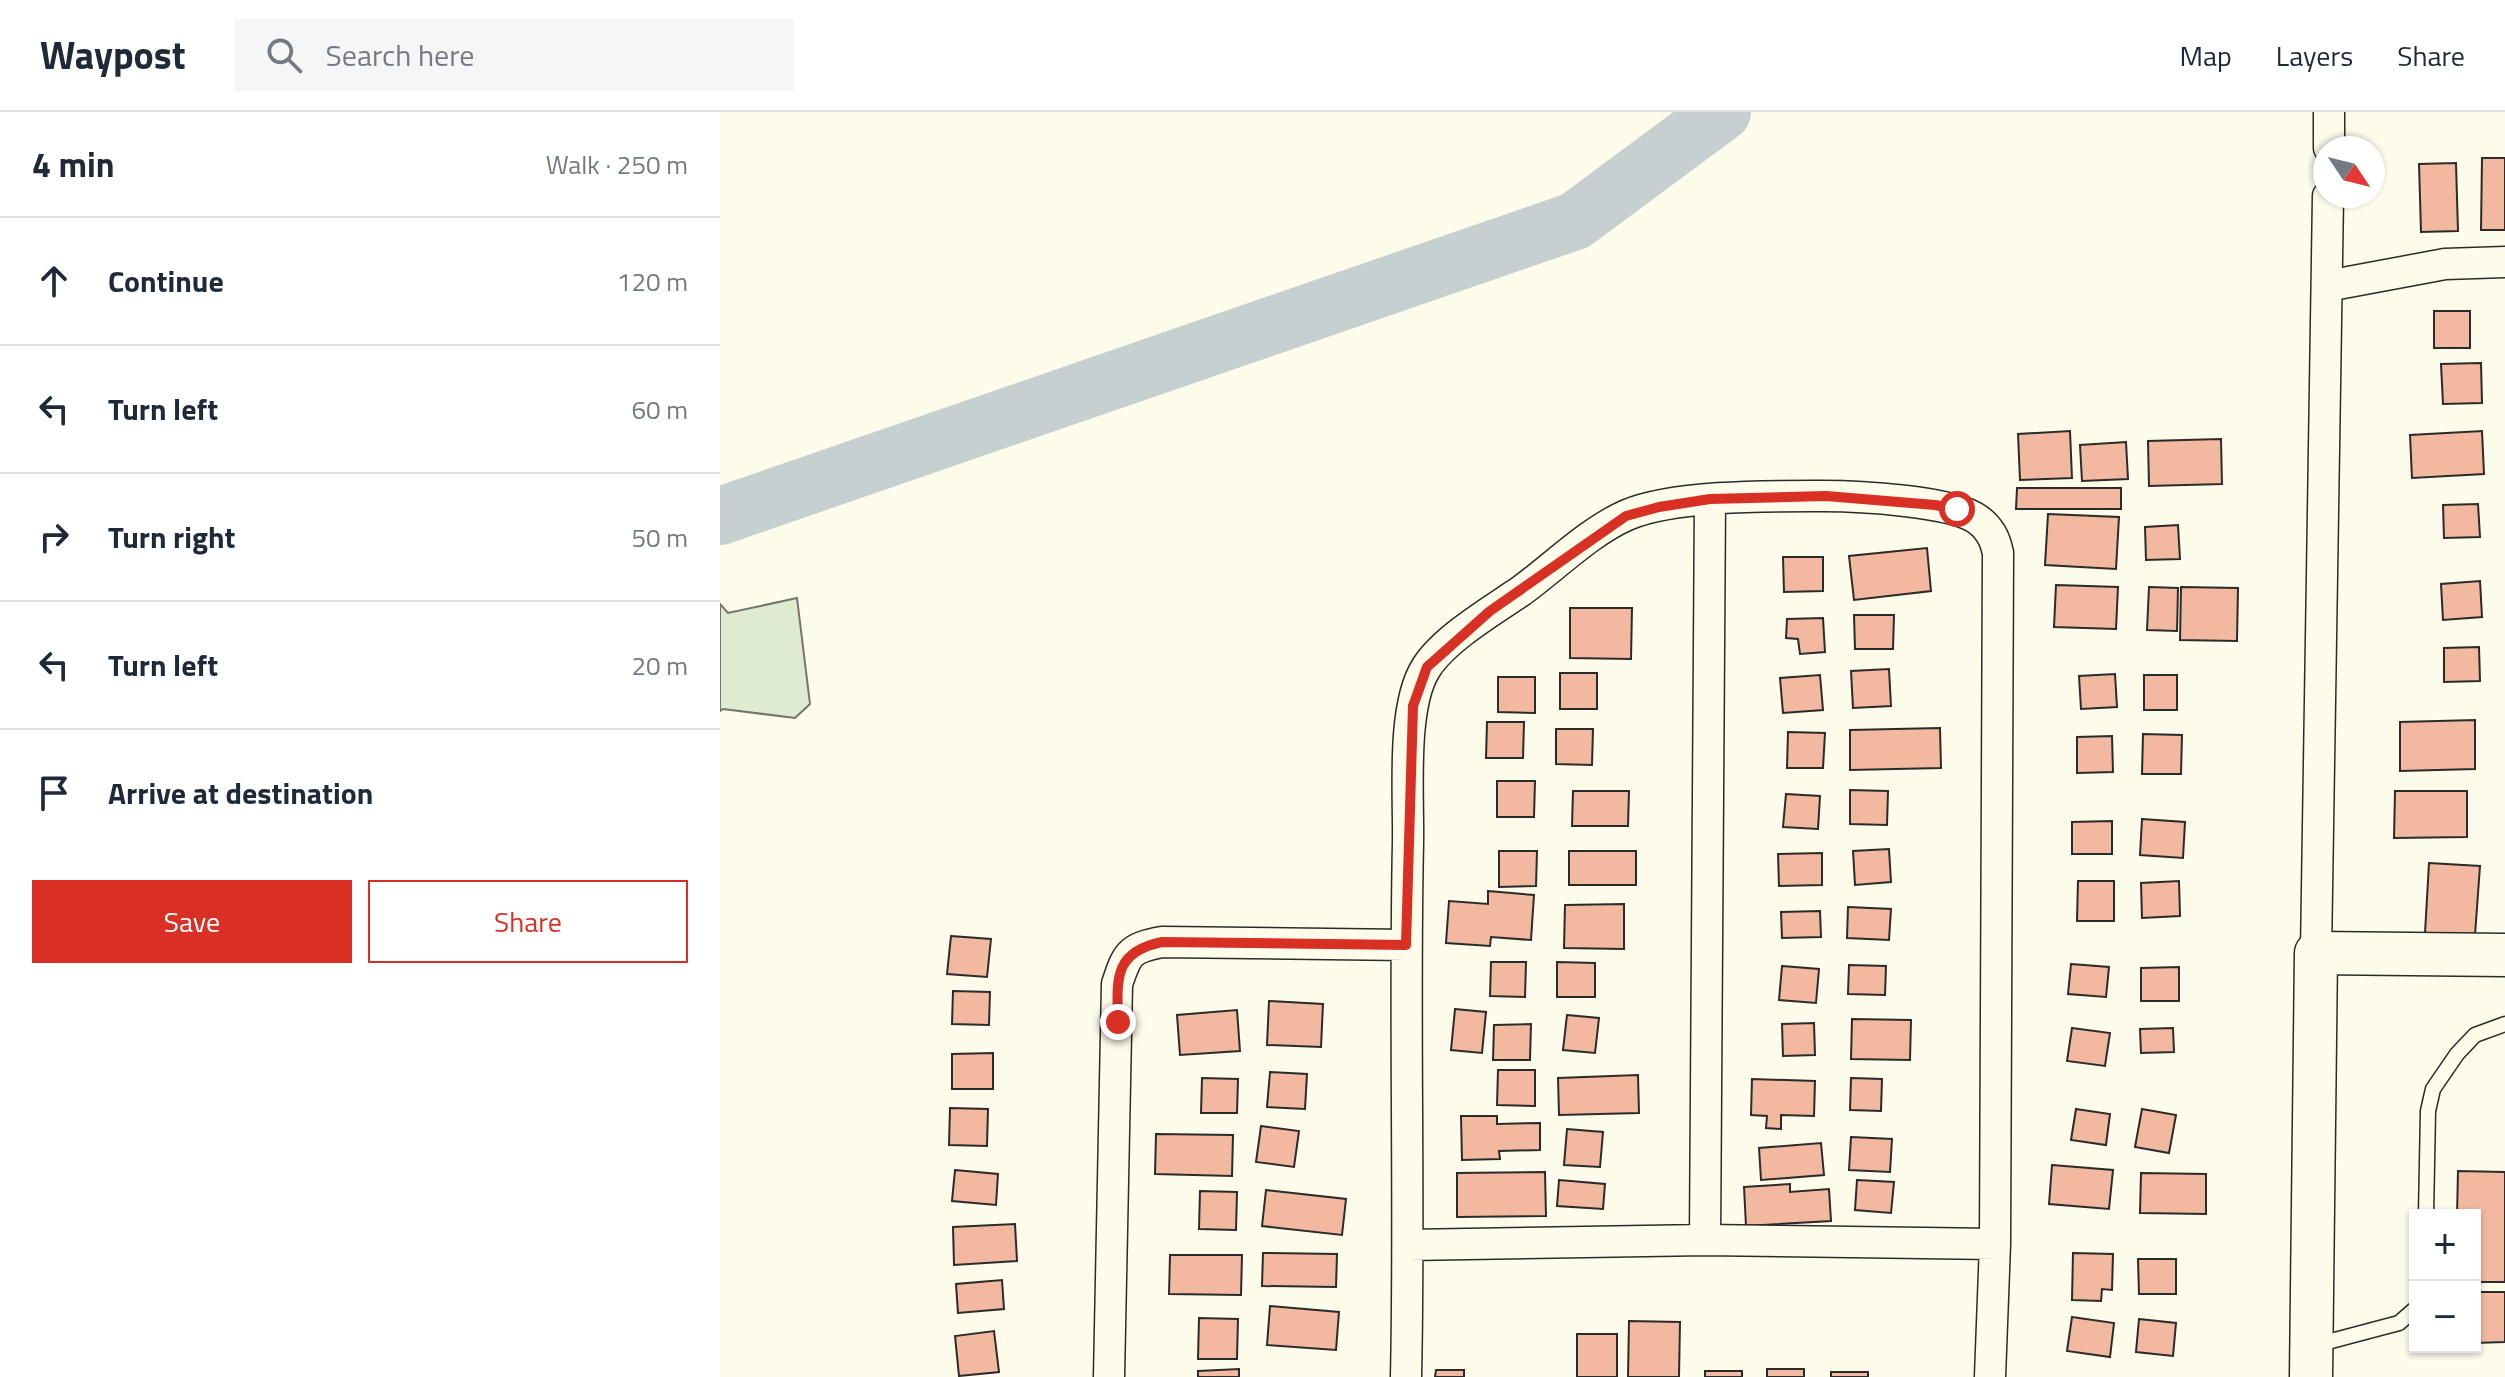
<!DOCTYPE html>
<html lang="en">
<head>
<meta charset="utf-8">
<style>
	:root { --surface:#fff; --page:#f6f6f7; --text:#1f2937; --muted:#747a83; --line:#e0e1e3; --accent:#d93025 }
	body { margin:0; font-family:"Titillium Web",sans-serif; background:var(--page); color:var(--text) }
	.controls { position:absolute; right:24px; bottom:24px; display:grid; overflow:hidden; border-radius:0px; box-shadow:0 2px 6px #0004 }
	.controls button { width:72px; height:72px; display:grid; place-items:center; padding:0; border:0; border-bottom:2px solid var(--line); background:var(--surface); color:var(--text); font:40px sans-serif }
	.compass { position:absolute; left:1593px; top:24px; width:72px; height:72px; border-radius:50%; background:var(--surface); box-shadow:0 2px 6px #0004; rotate:125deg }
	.stop { position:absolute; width:24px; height:24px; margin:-18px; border:6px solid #d93025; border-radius:50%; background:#fff }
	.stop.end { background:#d93025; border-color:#fff; box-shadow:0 2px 8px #0008 }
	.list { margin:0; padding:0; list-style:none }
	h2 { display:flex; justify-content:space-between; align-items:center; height:104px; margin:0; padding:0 32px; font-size:34px }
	h2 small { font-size:26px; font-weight:400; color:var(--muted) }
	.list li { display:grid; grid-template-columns:52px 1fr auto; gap:24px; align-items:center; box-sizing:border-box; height:128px; padding:0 32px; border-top:2px solid var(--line) }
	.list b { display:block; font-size:30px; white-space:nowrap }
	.list em { font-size:26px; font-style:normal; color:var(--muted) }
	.actions { display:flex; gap:16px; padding:24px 32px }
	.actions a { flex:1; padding:18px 0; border:2px solid var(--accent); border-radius:0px; text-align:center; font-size:28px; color:var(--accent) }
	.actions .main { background:var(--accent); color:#fff }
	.icon { flex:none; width:44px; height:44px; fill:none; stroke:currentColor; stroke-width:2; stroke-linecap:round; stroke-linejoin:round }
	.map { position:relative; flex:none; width:1785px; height:1265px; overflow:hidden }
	header { display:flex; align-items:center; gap:48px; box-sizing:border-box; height:112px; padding:0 40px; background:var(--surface); border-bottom:2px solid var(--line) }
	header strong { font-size:38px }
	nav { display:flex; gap:44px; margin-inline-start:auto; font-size:28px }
	.search { width:560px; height:72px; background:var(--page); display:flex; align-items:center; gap:20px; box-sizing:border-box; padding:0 28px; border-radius:0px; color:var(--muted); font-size:30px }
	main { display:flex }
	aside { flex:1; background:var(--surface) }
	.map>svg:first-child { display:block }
</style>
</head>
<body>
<header>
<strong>Waypost</strong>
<div class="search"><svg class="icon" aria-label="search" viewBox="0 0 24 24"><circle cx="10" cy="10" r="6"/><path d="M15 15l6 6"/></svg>Search here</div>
<nav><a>Map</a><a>Layers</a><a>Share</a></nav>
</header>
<main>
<aside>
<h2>4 min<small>Walk · 250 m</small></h2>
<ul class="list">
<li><svg class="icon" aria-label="ahead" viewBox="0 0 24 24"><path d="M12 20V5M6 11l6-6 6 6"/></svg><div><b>Continue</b></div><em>120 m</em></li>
<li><svg class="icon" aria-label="left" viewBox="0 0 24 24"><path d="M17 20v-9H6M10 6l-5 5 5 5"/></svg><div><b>Turn left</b></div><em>60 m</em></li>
<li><svg class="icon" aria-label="right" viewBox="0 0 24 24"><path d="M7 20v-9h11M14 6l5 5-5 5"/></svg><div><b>Turn right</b></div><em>50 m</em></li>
<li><svg class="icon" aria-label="left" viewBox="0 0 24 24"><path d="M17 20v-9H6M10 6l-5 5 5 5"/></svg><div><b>Turn left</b></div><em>20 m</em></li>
<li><svg class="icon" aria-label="arrive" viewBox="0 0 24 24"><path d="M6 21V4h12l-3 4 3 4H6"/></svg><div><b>Arrive at destination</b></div></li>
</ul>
<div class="actions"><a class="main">Save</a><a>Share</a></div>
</aside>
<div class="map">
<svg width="1785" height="1265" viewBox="0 0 1785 1265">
	<rect width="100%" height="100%" fill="#fdfbea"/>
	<!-- green -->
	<path fill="#deebd1" stroke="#74746e" stroke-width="2" d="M77 486 90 592 75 606 3 597 0 599V492L8 501Z"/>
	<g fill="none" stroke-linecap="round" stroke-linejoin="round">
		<!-- river -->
		<path stroke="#c7d0d0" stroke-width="58" d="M0 404 855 109 1002 0"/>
	</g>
	<!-- building -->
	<path fill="#f2b8a0" stroke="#2b2b2b" stroke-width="2" d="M1762 46H1785V118H1761Z
		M1736 51 1738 119 1701 120 1699 52Z
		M1714 199H1750V236H1714Z
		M1761 251 1762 291 1723 292 1721 252Z
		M1350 319 1352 366 1300 368 1298 322Z
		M1762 319 1764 362 1692 366 1690 323Z
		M1501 327 1502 372 1429 374 1428 329Z
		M1406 330 1408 367 1362 369 1360 333Z
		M1297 376H1401V397H1296Z
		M1758 392 1760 425 1724 426 1723 393Z
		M1328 402 1399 405 1396 457 1325 453Z
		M1458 413 1460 447 1426 448 1425 415Z
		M1207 436 1211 479 1134 488 1129 444Z
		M1063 445H1103V479L1064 480Z
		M1760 469 1762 505 1723 508 1721 472Z
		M1336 473 1398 475 1396 517 1334 515Z
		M1429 475 1458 476 1457 519 1427 518Z
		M1461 475 1518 476 1517 529 1460 528Z
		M850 496H912L911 547 850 546Z
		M1134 503H1174L1173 537H1135Z
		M1103 506 1105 540 1080 542 1078 527 1066 526 1067 507Z
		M1759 535 1760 569 1724 570V536Z
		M1169 557 1171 594 1133 596 1131 559Z
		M840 561H877V597H840Z
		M1395 562 1397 595 1361 597 1359 564Z
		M1100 563 1103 598 1063 601 1060 566Z
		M1424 563H1457V598H1424Z
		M778 565H815V601L778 600Z
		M1755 608V657L1680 659V610Z
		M767 610H804L803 646H766Z
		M1220 616 1221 656 1130 658V618Z
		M836 617H873L872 653 836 652Z
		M1068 620 1105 621 1103 656H1067Z
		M1423 622 1462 623 1461 662H1422Z
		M1392 624 1393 660 1357 661V625Z
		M777 669H815L814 705H777Z
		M1130 678 1168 679 1167 713 1130 712Z
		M853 679H909L908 714H852Z
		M1675 679H1747V725L1674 726Z
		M1066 682 1100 684 1098 717 1063 715Z
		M1422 707 1465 710 1463 746 1420 743Z
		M1392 709V742H1352V710Z
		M1169 737 1171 770 1135 773 1133 739Z
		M779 739H817L816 774 779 775Z
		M849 739H916V773H849Z
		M1102 741V773L1059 774 1058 742Z
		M1709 751 1760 754 1755 823 1705 821Z
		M1358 769H1394V809H1357Z
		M1459 769 1460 804 1422 806 1421 771Z
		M768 779 814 783 811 828 771 825 770 834 726 831 729 789 768 792Z
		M904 792V837L844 836 845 793Z
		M1128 795 1171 797 1169 828 1127 826Z
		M1100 799 1101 825 1062 826 1061 800Z
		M231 824 271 827 267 865 227 862Z
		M771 850H806L805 885 770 884Z
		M837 850 875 851V885H837Z
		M1351 852 1389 855 1386 885 1348 882Z
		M1129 853 1166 854 1165 883 1128 882Z
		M1062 854 1099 857 1096 891 1059 888Z
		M1459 855V889H1421V856Z
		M233 879 270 880 269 913 232 912Z
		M549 889 603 892 601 935 547 933Z
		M735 897 766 900 762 941 731 938Z
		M517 898 520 939 460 943 457 903Z
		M847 903 879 906 875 941 843 938Z
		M1132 907 1191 908 1190 948 1131 947Z
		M1094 911 1095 943 1063 944 1062 912Z
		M811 912 810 948H773L774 913Z
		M1352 916 1390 921 1385 954 1347 949Z
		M1453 916 1454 940 1421 941 1420 917Z
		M273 941V977H232V942Z
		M778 958H815V994L777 993Z
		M550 960 587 962 585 997 547 995Z
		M918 963 919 1001 839 1003 838 966Z
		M482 966 518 967 517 1001H481Z
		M1131 966 1162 967 1161 999 1130 998Z
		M1032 967 1095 969 1094 1004 1061 1003V1017L1046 1016 1047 1004 1031 1003Z
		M230 996 268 997 267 1034 229 1033Z
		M1356 997 1390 1002 1386 1033 1351 1028Z
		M1422 997 1456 1003 1449 1041 1415 1035Z
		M741 1004H777V1012L820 1011V1038L779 1039 780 1047 742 1048Z
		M541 1014 579 1019 574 1055 536 1050Z
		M847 1017 883 1020 880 1055 844 1053Z
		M436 1022 513 1023 512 1064 435 1062Z
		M1131 1025 1172 1027 1170 1060 1129 1058Z
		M1101 1031 1104 1063 1041 1068 1039 1036Z
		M1332 1053 1393 1058 1389 1097 1329 1092Z
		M235 1058 278 1062 276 1093 232 1089Z
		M1738 1059 1785 1060V1170H1755V1103H1737Z
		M825 1060 826 1104 737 1105V1061Z
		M1421 1061 1486 1062V1102L1420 1101Z
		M839 1068 885 1072 883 1097 837 1094Z
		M1137 1068 1174 1070 1171 1101 1135 1098Z
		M1070 1072V1080L1109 1077 1111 1109 1026 1114 1024 1075Z
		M546 1078 626 1087 622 1123 542 1114Z
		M480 1079 517 1080 516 1118 479 1117Z
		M295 1112 297 1149 234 1153 233 1115Z
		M543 1141 617 1142 616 1175 542 1174Z
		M1353 1141 1393 1142 1392 1178 1382 1177 1381 1189 1352 1188Z
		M450 1143H522L521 1183 449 1182Z
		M1418 1147H1456V1182H1419Z
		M282 1168 284 1197 238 1201 236 1172Z
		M1755 1180H1785V1230L1755 1231Z
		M550 1194 619 1200 616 1238 547 1233Z
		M1352 1205 1394 1211 1390 1245 1347 1239Z
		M479 1206 518 1207 517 1247H478Z
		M1419 1207 1456 1211 1453 1244 1416 1240Z
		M909 1209 960 1210 959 1265H908Z
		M274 1219 279 1260 239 1264 235 1224Z
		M857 1222H897V1265H857Z
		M519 1257V1265H478V1259Z
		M1047 1257H1084V1265H1047Z
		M716 1258H744V1265H715Z
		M985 1259H1022V1265H985Z
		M1111 1260H1148V1265H1111Z"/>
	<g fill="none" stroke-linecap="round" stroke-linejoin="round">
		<!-- lane casing -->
		<g stroke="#2b2b2b" stroke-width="17">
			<path id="lane" d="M1706 1103 1708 999 1713 977 1737 942 1755 923 1785 912
				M1596 1233 1679 1211 1695 1197"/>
		</g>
		<!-- street casing -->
		<g stroke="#2b2b2b" stroke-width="33">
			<path id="street" d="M1609 36V0
				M1607 174 1725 152 1785 150
				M1596 841 1608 84
				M985 1128 990 387
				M689 1133 985 1128 1275 1132
				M389 1265 397 872C407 842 409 836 442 830L686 833
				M686 1265C690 1087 684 909 688 731 689 685 681 595 706 556 724 527 773 498 801 479 834 455 870 419 907 403 954 383 1050 384 1103 384 1138 384 1231 389 1257 407 1270 416 1275 427 1278 441L1275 1132 1270 1265"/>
		</g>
		<!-- secondary casing -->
		<g stroke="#2b2b2b" stroke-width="45">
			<path id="secondary" d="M1591 1265 1596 841 1785 843"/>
		</g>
		<!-- lane -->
		<use href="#lane" stroke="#fdfbea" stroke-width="14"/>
		<!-- street -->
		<use href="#street" stroke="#fdfbea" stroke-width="30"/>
		<!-- secondary -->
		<use href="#secondary" stroke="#fdfbea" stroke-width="42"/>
	</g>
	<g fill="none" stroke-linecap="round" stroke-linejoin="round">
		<!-- route -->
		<path stroke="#d93025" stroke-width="10" d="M398 910C397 868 393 840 442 830L686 833 693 594 707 555 770 499 906 404 939 395 990 387 1106 384 1215 393 1237 397"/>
	</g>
</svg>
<div class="controls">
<button>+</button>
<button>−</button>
</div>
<svg class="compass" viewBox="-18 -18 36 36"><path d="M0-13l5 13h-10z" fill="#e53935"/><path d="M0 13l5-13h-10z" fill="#747a83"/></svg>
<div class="stop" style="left:1237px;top:397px"></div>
<div class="stop end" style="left:398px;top:910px"></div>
</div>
</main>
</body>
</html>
